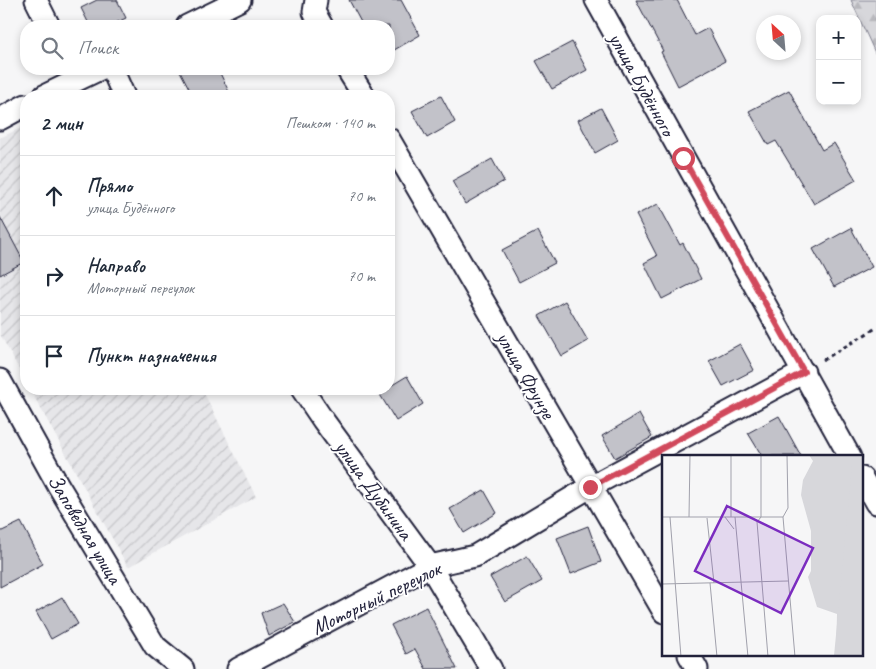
<!DOCTYPE html>
<html lang="ru">
<head>
<meta charset="utf-8">
<style>
	:root { --surface:#fff; --page:#f2f2f3; --text:#1f2937; --muted:#747a83; --line:#e0e1e3 }
	body { margin:0; font-family:Caveat,sans-serif; background:var(--page); color:var(--text) }
	.controls { position:absolute; right:15px; top:15px; display:grid; overflow:hidden; border-radius:10px; box-shadow:0 2px 8px #0003 }
	.controls button { width:45px; height:45px; display:grid; place-items:center; padding:0; border:0; border-bottom:1px solid var(--line); background:var(--surface); color:var(--text); font:25px sans-serif }
	.compass { position:absolute; left:756px; top:15px; width:45px; height:45px; border-radius:50%; background:var(--surface); box-shadow:0 2px 8px #0003; rotate:334deg }
	.stop { position:absolute; width:15px; height:15px; margin:-11px; border:4px solid #d1495b; border-radius:50%; background:#fff }
	.stop.end { background:#d1495b; border-color:#fff; box-shadow:0 1px 5px #0008 }
	.list { margin:0; padding:0; list-style:none }
	h2 { display:flex; justify-content:space-between; align-items:center; height:65px; margin:0; padding:0 20px; font-size:21px }
	h2 small { font-size:16px; font-weight:400; color:var(--muted) }
	.list li { display:grid; grid-template-columns:32px 1fr auto; gap:15px; align-items:center; box-sizing:border-box; height:80px; padding:0 20px; border-top:1px solid var(--line) }
	.list b { display:block; font-size:19px; white-space:nowrap }
	.list p { margin:0; font-size:16px; white-space:nowrap; color:var(--muted) }
	.list em { font-size:16px; font-style:normal; color:var(--muted) }
	.icon { flex:none; width:28px; height:28px; fill:none; stroke:currentColor; stroke-width:2; stroke-linecap:round; stroke-linejoin:round }
	.map { position:relative; flex:none; width:876px; height:669px; overflow:hidden }
	.search { position:absolute; background:var(--surface); box-shadow:0 2px 8px #0003; left:20px; top:20px; width:375px; height:55px; display:flex; align-items:center; gap:12px; box-sizing:border-box; padding:0 18px; border-radius:20px; color:var(--muted); font-size:19px }
	.panel { position:absolute; background:var(--surface); box-shadow:0 2px 8px #0003; left:20px; top:90px; width:375px; height:305px; border-radius:20px }
	.map>svg:first-child { display:block }
</style>
</head>
<body>
<div class="map">
<svg width="876" height="669" viewBox="0 0 876 669">
	<defs>
		<pattern id="industrial-furrows" width="10" height="10" patternUnits="userSpaceOnUse" patternTransform="scale(1.25)"><rect width="10" height="10" fill="#e6e6e9"/><path d="M-1 1l2-2M0 10L10 0M9 11l2-2" fill="none" stroke="#c5c5c9"/></pattern>
		<pattern id="forest-firs" width="22" height="20" patternUnits="userSpaceOnUse" patternTransform="scale(1.25)"><rect width="22" height="20" fill="#d7d7db"/><path d="M5 1l3.5 6h-7zM16 11l3.5 6h-7z" fill="#b8b8bd"/></pattern>
	</defs>
	<rect width="100%" height="100%" fill="#f6f6f7"/>
	<filter id="ink" filterUnits="userSpaceOnUse"><feTurbulence type="fractalNoise" baseFrequency=".02" numOctaves="2"/><feDisplacementMap in="SourceGraphic" scale="10" xChannelSelector="R" yChannelSelector="G"/><feConvolveMatrix kernelMatrix="1 2 1 2 8 2 1 2 1" color-interpolation-filters="sRGB"/></filter>
	<g filter="url(#ink)">
		<!-- industrial -->
		<path fill="url(#industrial-furrows)" d="M26 125V382L0 334V138Z
			M30 389H202L256 497 128 567Z"/>
		<!-- forest -->
		<path fill="url(#forest-firs)" stroke="#7c7c8b" d="M851 0H876V55Z"/>
		<!-- building -->
		<path fill="#c2c2c9" stroke="#22223b" d="M97 0H117L126 18 109 26H90L81 8Z
			M349 0H401L420 35 389 53V26H363Z
			M636 0H677L695 35 708 28 725 61 678 86 661 52 663 51Z
			M572 42 587 70 552 89 536 61Z
			M179 69H218L231 96H193Z
			M789 90 822 150 834 143 856 180 814 204 776 141 768 145 749 111Z
			M441 96 455 122 427 138 412 111Z
			M601 108 618 140 595 153 578 120Z
			M492 159 504 181 465 204 452 181Z
			M658 204 680 245 683 243 701 279 662 299 644 263 657 256 636 215Z
			M0 217 24 262 0 275Z
			M851 228 872 267 834 287 813 249Z
			M538 231 555 263 519 282 502 250Z
			M565 301 588 341 562 356 539 316Z
			M740 344 754 370 723 386 709 361Z
			M407 376 423 404 396 421 379 393 389 389V387Z
			M639 414 652 437 615 458 602 436Z
			M779 416 801 456H762L748 433Z
			M484 490 497 513 464 533 450 509Z
			M21 522 43 564 0 587V532Z
			M588 526 601 562 571 574 557 538Z
			M527 556 542 581 505 602 490 577Z
			M62 597 78 624 51 639 36 612Z
			M283 603 295 622 269 636 261 613Z
			M426 607 457 669H426L415 649 406 654 391 625Z"/>
		<g fill="none" stroke-linecap="round" stroke-linejoin="round">
			<!-- street casing -->
			<g stroke="#22223b" stroke-width="25">
				<path id="street" d="M36 0 49 26
					M316 0 314 12 322 26
					M596 0 850 457
					M187 26 240 0
					M112 69 124 96
					M347 69 364 96
					M44 96 100 69
					M0 119 26 105
					M389 139 664 612
					M0 380 58 485 155 646 183 669
					M302 389 323 420 430 566 491 669
					M862 478 876 503
					M689 655 697 669
					M238 669 430 566 475 556 590 487 804 372"/>
			</g>
			<!-- path -->
			<path stroke="#22223b" stroke-width="3" stroke-dasharray="4 4" stroke-linecap="butt" d="M823 360 876 328"/>
			<!-- street -->
			<use href="#street" stroke="#fff" stroke-width="21"/>
		</g>
	</g>
	<g fill="none" stroke-linecap="round" stroke-linejoin="round" filter="url(#ink)">
		<!-- route -->
		<path stroke="#d1495b" stroke-width="6" d="M590 487 804 372 683 158"/>
	</g>
	<g text-anchor="middle" dominant-baseline="central" stroke-width="4" stroke-linejoin="round" paint-order="stroke">
		<!-- street labels -->
		<g font-size="21" fill="#22223b" stroke="#fff">
			<text transform="translate(642 84) rotate(61)">улица Будённого</text>
			<text transform="translate(526 375) rotate(60)">улица Фрунзе</text>
			<text transform="translate(374 490) rotate(54)">улица Дубинина</text>
			<text transform="translate(85 529) rotate(59)">Заповедная улица</text>
			<text transform="translate(376 598) rotate(-26)">Моторный переулок</text>
		</g>
	</g>
	<!-- overview -->
	<g transform="translate(662 455)">
		<rect width="201" height="201" fill="#f6f6f7"/>
		<path d="M147 0H201V201H174L175 159 155 152 146 122 149 116V76L139 40 141 25 151 6Z" fill="#d7d7db"/>
		<path d="M191 0H201V201H172Z" fill="#d7d7db"/>
		<path fill="none" stroke="#a1a1ac" stroke-width="1" d="M99 0V62L95 67 106 202M125 0 126 53 121 62 133 202M0 62H121M8 62 19 202M27 62 28 0M63 62 72 74M69 62V0M73 62 86 202M45 63 52 128M48 128 55 202M0 129 126 126"/>
		<path fill="#7b2cbf" fill-opacity="0.15" stroke="#7b2cbf" stroke-width="2.5" d="M65 51 151 93 119 158 33 116Z"/>
		<rect width="201" height="201" fill="none" stroke="#22223b" stroke-width="2.5"/>
	</g>
</svg>
<div class="controls">
<button>+</button>
<button>−</button>
</div>
<svg class="compass" viewBox="-18 -18 36 36"><path d="M0-13l5 13h-10z" fill="#e53935"/><path d="M0 13l5-13h-10z" fill="#747a83"/></svg>
<div class="stop" style="left:683px;top:158px"></div>
<div class="stop end" style="left:590px;top:487px"></div>
<div class="search"><svg class="icon" aria-label="search" viewBox="0 0 24 24"><circle cx="10" cy="10" r="6"/><path d="M15 15l6 6"/></svg>Поиск</div>
<section class="panel">
<h2>2 мин<small>Пешком · 140 m</small></h2>
<ul class="list">
<li><svg class="icon" aria-label="ahead" viewBox="0 0 24 24"><path d="M12 20V5M6 11l6-6 6 6"/></svg><div><b>Прямо</b><p>улица Будённого</p></div><em>70 m</em></li>
<li><svg class="icon" aria-label="right" viewBox="0 0 24 24"><path d="M7 20v-9h11M14 6l5 5-5 5"/></svg><div><b>Направо</b><p>Моторный переулок</p></div><em>70 m</em></li>
<li><svg class="icon" aria-label="arrive" viewBox="0 0 24 24"><path d="M6 21V4h12l-3 4 3 4H6"/></svg><div><b>Пункт назначения</b></div></li>
</ul>
</section>
</div>
</body>
</html>
